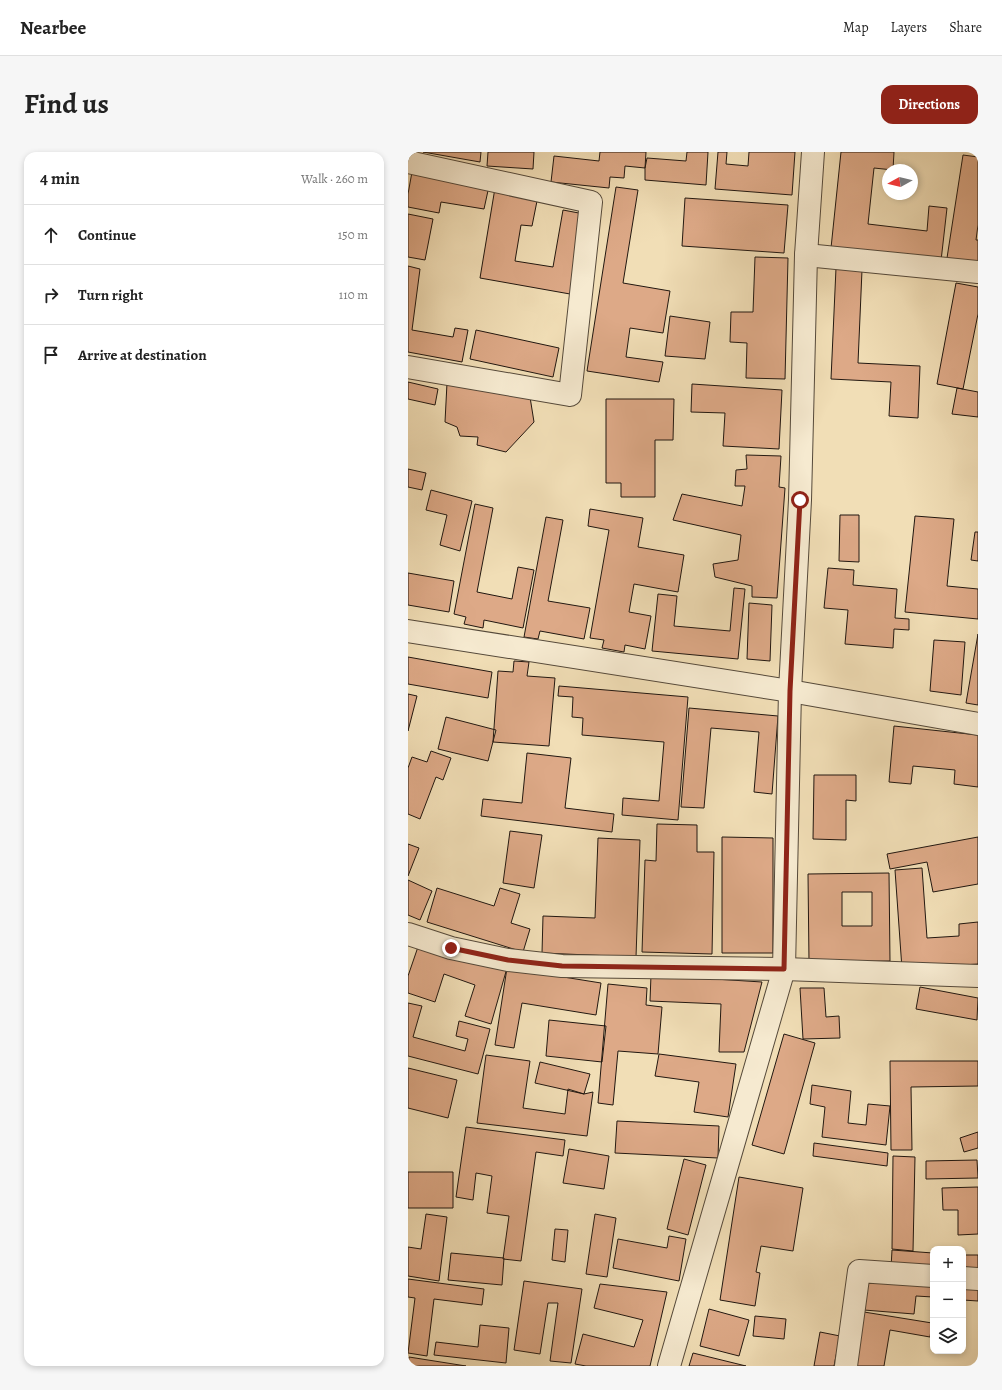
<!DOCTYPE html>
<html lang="en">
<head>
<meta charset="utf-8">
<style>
	:root { --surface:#fff; --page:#f6f6f6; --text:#222; --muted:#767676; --line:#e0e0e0; --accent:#8f2418 }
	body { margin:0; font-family:Alegreya,serif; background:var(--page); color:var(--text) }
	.controls { position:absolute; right:12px; bottom:12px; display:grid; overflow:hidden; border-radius:8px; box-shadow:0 2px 6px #0003 }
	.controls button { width:36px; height:36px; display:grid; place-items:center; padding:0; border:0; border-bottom:1px solid var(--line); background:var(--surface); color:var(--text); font:20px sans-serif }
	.compass { position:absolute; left:474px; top:12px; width:36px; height:36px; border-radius:50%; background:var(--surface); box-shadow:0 2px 6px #0003; rotate:262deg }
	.stop { position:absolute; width:12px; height:12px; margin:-9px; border:3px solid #8f2418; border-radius:50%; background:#fff }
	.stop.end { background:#8f2418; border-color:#fff; box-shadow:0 1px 4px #0008 }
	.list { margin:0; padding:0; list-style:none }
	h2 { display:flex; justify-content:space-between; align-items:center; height:52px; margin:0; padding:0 16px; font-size:17px }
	h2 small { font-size:13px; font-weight:400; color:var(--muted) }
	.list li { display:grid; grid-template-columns:26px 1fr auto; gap:12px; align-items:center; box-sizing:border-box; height:60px; padding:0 16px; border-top:1px solid var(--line) }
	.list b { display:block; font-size:15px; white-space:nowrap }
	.list em { font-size:13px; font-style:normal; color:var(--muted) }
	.icon { flex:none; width:22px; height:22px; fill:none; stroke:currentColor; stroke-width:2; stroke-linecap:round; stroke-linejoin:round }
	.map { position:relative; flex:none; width:570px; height:1214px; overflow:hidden; border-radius:12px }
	header { display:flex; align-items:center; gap:24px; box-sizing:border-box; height:56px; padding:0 20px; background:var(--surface); border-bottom:1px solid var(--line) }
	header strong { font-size:19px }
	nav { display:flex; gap:22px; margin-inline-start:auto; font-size:14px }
	.intro { display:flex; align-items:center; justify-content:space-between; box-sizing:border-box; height:96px; padding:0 24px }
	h1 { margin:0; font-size:28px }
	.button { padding:10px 18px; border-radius:12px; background:var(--accent); color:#fff; font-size:14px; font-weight:700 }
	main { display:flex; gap:24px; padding:0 24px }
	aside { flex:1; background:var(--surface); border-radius:12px; box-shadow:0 2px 6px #0003 }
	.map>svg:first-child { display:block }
</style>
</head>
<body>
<header>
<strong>Nearbee</strong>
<nav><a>Map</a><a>Layers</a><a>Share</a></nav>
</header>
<div class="intro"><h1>Find us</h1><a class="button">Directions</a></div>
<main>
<aside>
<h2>4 min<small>Walk · 260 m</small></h2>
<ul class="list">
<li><svg class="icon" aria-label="ahead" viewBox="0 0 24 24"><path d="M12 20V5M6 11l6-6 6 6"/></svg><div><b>Continue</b></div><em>150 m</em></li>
<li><svg class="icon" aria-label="right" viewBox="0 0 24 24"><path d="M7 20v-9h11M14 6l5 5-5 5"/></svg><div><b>Turn right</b></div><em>110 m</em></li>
<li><svg class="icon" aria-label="arrive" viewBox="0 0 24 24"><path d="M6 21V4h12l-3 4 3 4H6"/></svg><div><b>Arrive at destination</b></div></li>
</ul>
</aside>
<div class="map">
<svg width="570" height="1214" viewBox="0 0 570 1214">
	<rect width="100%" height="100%" fill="#f1deb6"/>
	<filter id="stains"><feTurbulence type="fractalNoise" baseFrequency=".005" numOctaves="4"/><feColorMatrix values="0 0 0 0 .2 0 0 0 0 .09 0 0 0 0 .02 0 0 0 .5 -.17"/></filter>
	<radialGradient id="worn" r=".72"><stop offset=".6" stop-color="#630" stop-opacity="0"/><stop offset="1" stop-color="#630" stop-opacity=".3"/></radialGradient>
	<!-- building -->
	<path fill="#dda987" stroke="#211710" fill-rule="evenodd" d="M15 0H73L72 10Z
		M80 0H126L125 17 79 14Z
		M192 0H238L237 16 217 14 216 26 202 25 201 36 143 30 146 4 191 9Z
		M279 0H300L298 33 237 28V16L239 6 278 9Z
		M310 0H319L318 12 340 14 341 0H387L384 43 307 37Z
		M433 0H486L485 18 466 16 460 72 519 79 521 54 539 56 533 109 423 96Z
		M555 3 570 5V73L568 88H570V111L539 106Z
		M4 20 81 34 76 57 33 50 31 61 0 55V42Z
		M208 35 230 38 215 131 262 139 255 181 222 176 218 205 255 210 251 230 179 219Z
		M87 36 130 44 124 74 113 73 107 109 145 115 155 58 176 62 162 142 72 126Z
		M277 46 380 53 376 101 274 94Z
		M0 62 25 67 17 108 0 105Z
		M347 105 380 106 377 227 338 226 339 191 322 190 323 160H345Z
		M0 114 12 117 4 178 45 185 47 176 60 178 54 210 0 200Z
		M428 116 454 118 450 211 512 214 510 266 481 264 483 230 423 227Z
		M548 131 570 135V162L555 237 529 232Z
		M262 164 302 170 297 207 257 204Z
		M68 178 151 196 145 225 62 207Z
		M0 230 30 237 27 253 0 247Z
		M39 231 122 245 126 270 98 300 69 293 70 285 52 284 49 275 37 270Z
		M284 232 374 238 371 297 315 294 317 261 283 260Z
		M549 236 570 240V265L544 262Z
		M198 247H266L265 288H247V345H213V331H198Z
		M338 303 373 304 371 335 377 336 369 446 344 445V434L307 425 305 412 330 408 333 383 265 368 274 342 334 354 337 334H327L328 318 339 317Z
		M0 317 18 321 14 338 0 335Z
		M23 338 64 349 52 399 32 393 39 363 18 358Z
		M67 352 85 356 69 440 104 447 110 415 126 418 115 476 76 468 75 476 56 472 58 465 46 462Z
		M182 357 235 366 230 395 276 403 270 440 226 432 221 460 243 464 237 497 217 493 216 500 194 496 196 488 182 486 201 378 180 374Z
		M432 363H451V410L431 409Z
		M507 364 546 367 539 434 570 437V467L497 460Z
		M138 365 155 368 140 449 182 456 176 487 132 479 130 487 116 485Z
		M567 380H570V409L563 408Z
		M420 416 446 418 445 433 489 437 487 466 501 467V478L486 477 485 496 437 492 440 458 416 456Z
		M0 421 46 429 41 460 0 453Z
		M326 436 337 437 330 507 244 499 250 442 269 444 266 474 322 479Z
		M341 451 364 453 362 509 339 507Z
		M570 482V553L558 551Z
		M526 488 557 490 553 543 522 539Z
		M0 505 84 520 80 546 0 532Z
		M106 509 121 510 119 524 147 526 141 594 85 590 90 519 105 520Z
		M151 534 280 545 270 668 214 663 215 646 251 649 256 590 174 583 175 566 164 565 165 545 150 544Z
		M0 542 9 544 0 579Z
		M281 556 370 564 364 642 346 640 351 580 303 576 296 656 273 655Z
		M38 565 88 578 80 609 30 597Z
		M486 574 570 583V635L546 632 547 618 505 614 503 632 481 630Z
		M23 599 43 606 35 628 28 625 12 667 0 662V616L4 605 19 610Z
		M119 601 163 606 157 656 206 662 204 680 73 664 75 647 114 651Z
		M406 623H448V649L438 648V688L405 687Z
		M249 672 289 673V700H306L304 802 234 800 237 708 248 709Z
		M102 679 134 683 126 736 95 731Z
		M314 685 365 686V801H314Z
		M570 685V732L525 740 519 710 482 717 479 702Z
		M190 686 232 688 228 805 134 801 135 764 187 766Z
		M0 692 11 696 0 724Z
		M514 716 519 786 551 784V772L570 770V812L494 817 487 718Z
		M481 721 482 809 401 810 400 722ZM434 740H464V774H434Z
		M0 728 24 739 12 768 0 763Z
		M29 736 86 754 92 736 112 742 103 771 122 777 115 800 19 770Z
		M12 789 99 816 83 872 57 864 67 833 36 822 27 850 0 841V824Z
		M99 816 193 831 188 863 114 851 106 896 87 893Z
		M243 823 354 830 336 900H311L313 852 242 849Z
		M200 832 239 836 238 853 254 855 250 902 210 899 205 953 190 951Z
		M512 835 570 846 569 868 508 857Z
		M392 836H416L418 865 431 864 432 886 395 887Z
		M0 851 14 854 5 885 57 899 60 887 48 884 51 869 82 877 70 922 0 904Z
		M141 868 198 874 194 910 138 904Z
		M376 882 407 891 376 1002 344 993Z
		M251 902 328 912 320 965 286 960 291 930 247 924Z
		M78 903 122 909 115 956 157 962 160 937 176 942 185 940 179 984 69 971Z
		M482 909H570V934L503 935 504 998H483Z
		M132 910 182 922 176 942 127 931Z
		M0 916 49 928 40 966 0 956Z
		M404 933 443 939 440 971 458 973 460 952 482 954 478 993 414 985 417 955 402 952Z
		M209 969 311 974 310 1006 207 1001Z
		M58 975 157 988 155 1004 128 1000 113 1109 95 1107 101 1064 79 1061 84 1024 68 1021 65 1048 48 1045Z
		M570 980V996L556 1000 552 986Z
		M406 991 480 1001 479 1014 405 1004Z
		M161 997 201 1004 196 1037 155 1031Z
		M485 1004 507 1005 505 1099 484 1097Z
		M276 1007 298 1013 280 1083 259 1077Z
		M569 1008 570 1026 518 1027V1009Z
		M0 1020H45V1056H0Z
		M331 1025 395 1036 385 1099 353 1094 348 1120 352 1121 347 1154 312 1148Z
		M570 1035V1082L550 1083V1058H535L534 1036Z
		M18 1062 39 1065 31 1129 0 1124V1095L13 1097Z
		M187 1062 208 1066 199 1125 178 1122Z
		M147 1077 160 1078 157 1110 144 1108Z
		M261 1084 278 1087 271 1129 205 1116 210 1087 259 1096Z
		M484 1098 525 1101V1119L483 1116Z
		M43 1101 96 1106 94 1133 40 1128Z
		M555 1103H570V1122L555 1121Z
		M459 1123 525 1129V1145L508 1144 506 1162 456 1158Z
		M0 1127 76 1137 74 1153 26 1147 19 1204 0 1201 7 1146 0 1145Z
		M116 1129 174 1137 163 1211 142 1209 150 1151H140L132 1202 106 1198Z
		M555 1131 570 1132V1149L555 1148Z
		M192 1132 259 1140 242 1214H178L167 1212 175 1182 226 1195 235 1168 186 1156Z
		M301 1157 341 1168 331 1204 292 1194Z
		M456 1160 524 1171 522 1185 482 1178 476 1214H447Z
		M347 1164 378 1167 376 1187 345 1184Z
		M72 1173 101 1176 98 1211 26 1203 28 1190 70 1195Z
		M412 1180 432 1184 426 1214H406Z
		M285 1201 338 1214H281Z
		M1 1205 58 1214H0Z"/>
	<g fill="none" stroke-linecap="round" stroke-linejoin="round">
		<!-- minor casing -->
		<g stroke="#55493a" stroke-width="24">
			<path id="minor" d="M0 10 183 50 162 243 0 215
				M398 103 570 120
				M0 479 382 539 570 572
				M0 782 43 796 100 808 154 814 376 817 570 824
				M555 1126 570 1127
				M438 1214 451 1119 525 1124"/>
		</g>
		<!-- tertiary casing -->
		<g stroke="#55493a" stroke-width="24">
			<path id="tertiary" d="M261 1214 376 817 382 539 392 348 398 103 405 0"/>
		</g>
		<!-- minor -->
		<use href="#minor" stroke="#f6ead0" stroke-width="22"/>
		<!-- tertiary -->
		<use href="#tertiary" stroke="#f6ead0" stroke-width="22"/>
	</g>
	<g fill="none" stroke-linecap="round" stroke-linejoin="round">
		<!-- route -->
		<path stroke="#8f2418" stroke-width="5" d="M43 796 100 808 154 814 376 817 382 539 392 348"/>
	</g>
	<rect width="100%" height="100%" filter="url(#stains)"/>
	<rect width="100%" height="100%" fill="url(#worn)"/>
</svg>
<div class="controls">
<button>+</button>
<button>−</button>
<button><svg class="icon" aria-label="layers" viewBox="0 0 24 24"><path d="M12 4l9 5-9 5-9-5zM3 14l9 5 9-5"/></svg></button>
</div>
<svg class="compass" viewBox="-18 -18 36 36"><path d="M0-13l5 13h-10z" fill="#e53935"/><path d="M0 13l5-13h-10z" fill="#767676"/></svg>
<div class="stop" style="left:392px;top:348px"></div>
<div class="stop end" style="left:43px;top:796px"></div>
</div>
</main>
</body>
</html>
